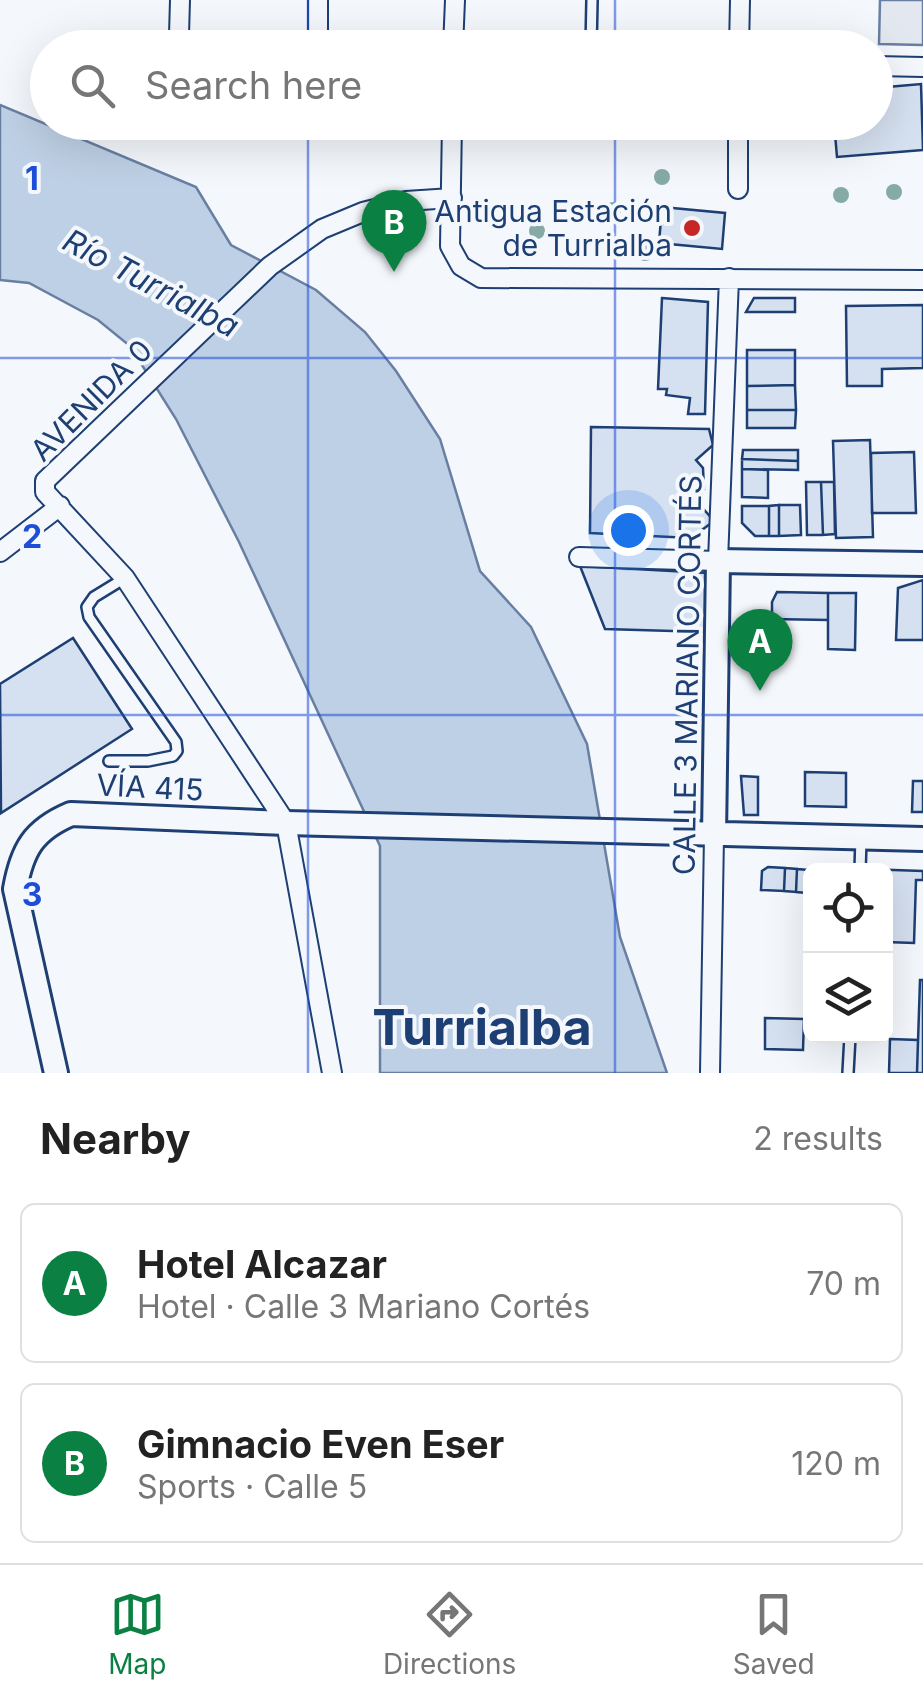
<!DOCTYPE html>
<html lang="en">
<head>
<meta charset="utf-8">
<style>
	:root { --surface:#fff; --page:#f2f2f2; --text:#222; --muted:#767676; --line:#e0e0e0; --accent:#0b8043 }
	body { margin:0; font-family:Inter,sans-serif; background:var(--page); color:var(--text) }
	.controls { position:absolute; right:30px; bottom:30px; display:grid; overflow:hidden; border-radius:15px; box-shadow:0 10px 40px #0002 }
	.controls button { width:90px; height:90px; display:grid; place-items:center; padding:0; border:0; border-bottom:2px solid var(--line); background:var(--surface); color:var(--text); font:50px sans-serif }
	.you { position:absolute; left:628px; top:530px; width:35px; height:35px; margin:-25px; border:8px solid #fff; border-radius:50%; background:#1a73e8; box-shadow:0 0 0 15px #1a73e833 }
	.badge { display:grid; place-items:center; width:65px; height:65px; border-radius:50%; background:var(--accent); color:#fff; font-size:32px; font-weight:700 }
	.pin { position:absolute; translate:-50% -82px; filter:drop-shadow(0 2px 5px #0008) }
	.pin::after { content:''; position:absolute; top:52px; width:35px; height:30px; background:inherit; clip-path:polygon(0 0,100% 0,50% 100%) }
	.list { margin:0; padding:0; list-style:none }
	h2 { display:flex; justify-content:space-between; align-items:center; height:130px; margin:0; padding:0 40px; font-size:42px }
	h2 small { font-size:32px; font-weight:400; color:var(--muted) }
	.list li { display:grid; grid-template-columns:65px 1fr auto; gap:30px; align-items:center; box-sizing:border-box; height:160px; margin:0 20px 20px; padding:0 20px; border:2px solid var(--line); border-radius:15px }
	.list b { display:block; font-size:38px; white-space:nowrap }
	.list p { margin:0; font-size:32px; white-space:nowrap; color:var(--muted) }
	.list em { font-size:32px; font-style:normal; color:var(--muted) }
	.icon { flex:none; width:55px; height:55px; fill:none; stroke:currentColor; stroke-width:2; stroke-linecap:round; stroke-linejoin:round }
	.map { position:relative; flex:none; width:923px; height:1073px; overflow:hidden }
	.search { position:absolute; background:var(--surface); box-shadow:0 10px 40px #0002; left:30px; right:30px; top:30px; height:110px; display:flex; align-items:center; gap:25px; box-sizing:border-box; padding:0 35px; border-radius:55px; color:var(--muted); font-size:38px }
	.sheet { height:490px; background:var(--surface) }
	nav { display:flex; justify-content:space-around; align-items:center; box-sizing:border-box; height:140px; border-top:2px solid var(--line); background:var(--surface); font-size:28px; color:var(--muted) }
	nav a { display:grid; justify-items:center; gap:5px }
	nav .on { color:var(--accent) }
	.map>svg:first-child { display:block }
</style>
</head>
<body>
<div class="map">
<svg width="923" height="1073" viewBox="0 0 923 1073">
	<rect width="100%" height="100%" fill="#f4f7fb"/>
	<!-- parking -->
	<path fill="#e3e8f0" stroke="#687fa3" stroke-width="2.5" d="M880 0H923V45L879 44Z"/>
	<!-- water -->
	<path fill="#bed0e5" stroke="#687fa3" stroke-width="2.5" d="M0 105 196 187 231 245 316 290 365 332 396 371 440 439 480 571 531 627 587 744 620 937 667 1073H380V846L239 542 176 419 130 346 98 320 29 283 0 280Z"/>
	<!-- building -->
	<path fill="#d5e0f0" stroke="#1d3f73" stroke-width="2.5" d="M921 84 923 150 837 157 834 122H876V88Z
		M662 207 725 213 722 249 659 243Z
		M662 298 708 302 705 414H688L690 398 666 395 667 389H658Z
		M754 298H795V312H746Z
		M923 305V368L882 369V386H847L846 306Z
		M747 350H795V385L747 386Z
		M795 385 796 410H747V386Z
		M747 410H796L795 428H747Z
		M591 427 709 429 713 445 696 460 703 468 704 489 692 496 714 521 691 538 590 533Z
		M870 440 873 537 836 538 833 441Z
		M743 450H798V461L742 459Z
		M914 452 916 513H872L871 453Z
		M742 459 798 461V470L742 469Z
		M742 469 768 470V498L742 497Z
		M806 482H821L823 535H807Z
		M821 482H834L835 534 823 535Z
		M779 505H800L801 535 779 536Z
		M779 505V536H769V506Z
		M742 506H769V536H755L742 523Z
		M580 566 708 573 706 632 605 629Z
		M923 580V640H896L898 588Z
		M777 592 828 593V620L772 619V602Z
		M828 593H856L855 650 828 649Z
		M73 638 132 729 1 813 0 684Z
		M805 772 846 773V807L805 806Z
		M741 776 758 777V815H744Z
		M913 781H923V812H912Z
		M768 867 785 868 784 891 761 890 762 871Z
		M785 868 797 869 796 892 784 891Z
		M797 869 808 870 807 893 796 892Z
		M864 869 923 871V880H916L914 943 886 942V871Z
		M920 980H923V1073H917Z
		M765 1018 804 1019 803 1050 765 1049Z
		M890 1039 918 1040 917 1073H889Z"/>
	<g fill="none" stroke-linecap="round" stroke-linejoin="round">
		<!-- service casing -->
		<g stroke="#1d3f73" stroke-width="14">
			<path id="service" d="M591 48 592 0
				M109 761H148L173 756 177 751 176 742 89 617 87 607 94 597 125 578
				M860 871 861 838
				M848 1073 850 1036"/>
		</g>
		<!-- minor casing -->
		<g stroke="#1d3f73" stroke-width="22">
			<path id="minor" d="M180 0 179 35 191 48
				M318 48V0
				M453 48 455 0
				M739 48 740 0
				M876 66 923 67
				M452 122 450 246 461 266 481 278 923 280
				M738 189V122
				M0 552 60 506
				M579 557 718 561 729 278
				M332 1073 286 823 125 578 45 492V481L270 266 322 229 363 212 406 201 452 198
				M710 1073 714 836"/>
		</g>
		<!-- tertiary casing -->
		<g stroke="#1d3f73" stroke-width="28">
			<path id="tertiary" d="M714 836 718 561 923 564
				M56 1073 15 889C22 850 33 830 71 814L286 823 923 839"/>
		</g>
		<!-- service -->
		<use href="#service" stroke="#f4f7fb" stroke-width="9"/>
		<!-- minor -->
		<use href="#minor" stroke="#f4f7fb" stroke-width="18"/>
		<!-- tertiary -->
		<use href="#tertiary" stroke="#f4f7fb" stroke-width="22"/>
	</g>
	<!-- trees -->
	<g fill="#86aba6">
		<circle cx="662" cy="177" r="8"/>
		<circle cx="894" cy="192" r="8"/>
		<circle cx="841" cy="195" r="8"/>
		<circle cx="613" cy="210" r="8"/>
		<circle cx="537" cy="231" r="8"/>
		<circle cx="645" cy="253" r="8"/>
	</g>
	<!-- grid -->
	<path fill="none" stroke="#1d4ed8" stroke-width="2.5" stroke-opacity="0.55" d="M308 0V48M615 0V48M308 122V1073M615 122V1073M0 358H923M0 715H923"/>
	<!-- markers -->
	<circle fill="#c62828" stroke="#f4f7fb" stroke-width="4" cx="692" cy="228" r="10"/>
	<g text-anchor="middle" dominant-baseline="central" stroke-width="8" stroke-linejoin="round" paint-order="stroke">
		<!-- poi labels -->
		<g font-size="30" fill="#1d3f73" stroke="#f4f7fb" text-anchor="end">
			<text x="672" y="211">Antigua Estación<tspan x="672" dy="34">de Turrialba</tspan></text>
		</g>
		<!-- street labels -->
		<g font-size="30" fill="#1d3f73" stroke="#f4f7fb">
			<text transform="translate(91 400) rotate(-45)">AVENIDA 0</text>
			<text transform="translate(687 675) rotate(-89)">CALLE 3 MARIANO CORTÉS</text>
			<text transform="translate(150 787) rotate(3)">VÍA 415</text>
		</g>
		<!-- water labels -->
		<g font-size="32" font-style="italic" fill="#1d3f73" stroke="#f4f7fb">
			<text transform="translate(151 283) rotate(28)">Río Turrialba</text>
		</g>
		<!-- town labels -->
		<g font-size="50" font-weight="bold" fill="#1d3f73" stroke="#f4f7fb">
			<text x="482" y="1027">Turrialba</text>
		</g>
	</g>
	<g font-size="32" text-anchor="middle" font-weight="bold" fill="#1d4ed8" stroke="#f4f7fb" stroke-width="8" stroke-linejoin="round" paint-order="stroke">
		<text x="32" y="190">1</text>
		<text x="32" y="548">2</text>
		<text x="32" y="906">3</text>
	</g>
</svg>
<div class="controls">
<button><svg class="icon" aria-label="locate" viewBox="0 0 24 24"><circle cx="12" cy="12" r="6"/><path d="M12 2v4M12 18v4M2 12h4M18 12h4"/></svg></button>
<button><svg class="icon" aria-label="layers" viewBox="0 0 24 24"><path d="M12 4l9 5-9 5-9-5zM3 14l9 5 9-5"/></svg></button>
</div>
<div class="you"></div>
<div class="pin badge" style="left:760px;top:691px">A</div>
<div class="pin badge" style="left:394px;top:272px">B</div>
<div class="search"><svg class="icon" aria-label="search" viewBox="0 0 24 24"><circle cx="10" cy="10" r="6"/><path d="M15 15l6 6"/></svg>Search here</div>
</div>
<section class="sheet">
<h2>Nearby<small>2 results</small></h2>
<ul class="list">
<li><span class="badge">A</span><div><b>Hotel Alcazar</b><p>Hotel · Calle 3 Mariano Cortés</p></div><em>70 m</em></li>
<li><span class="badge">B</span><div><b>Gimnacio Even Eser</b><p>Sports · Calle 5</p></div><em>120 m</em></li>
</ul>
</section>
<nav>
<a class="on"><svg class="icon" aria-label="map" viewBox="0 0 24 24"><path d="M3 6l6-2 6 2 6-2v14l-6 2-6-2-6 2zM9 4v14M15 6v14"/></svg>Map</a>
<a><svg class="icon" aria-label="directions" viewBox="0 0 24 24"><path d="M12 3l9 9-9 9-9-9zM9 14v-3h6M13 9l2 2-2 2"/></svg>Directions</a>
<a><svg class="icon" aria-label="saved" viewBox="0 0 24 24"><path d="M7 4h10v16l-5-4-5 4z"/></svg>Saved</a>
</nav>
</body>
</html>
